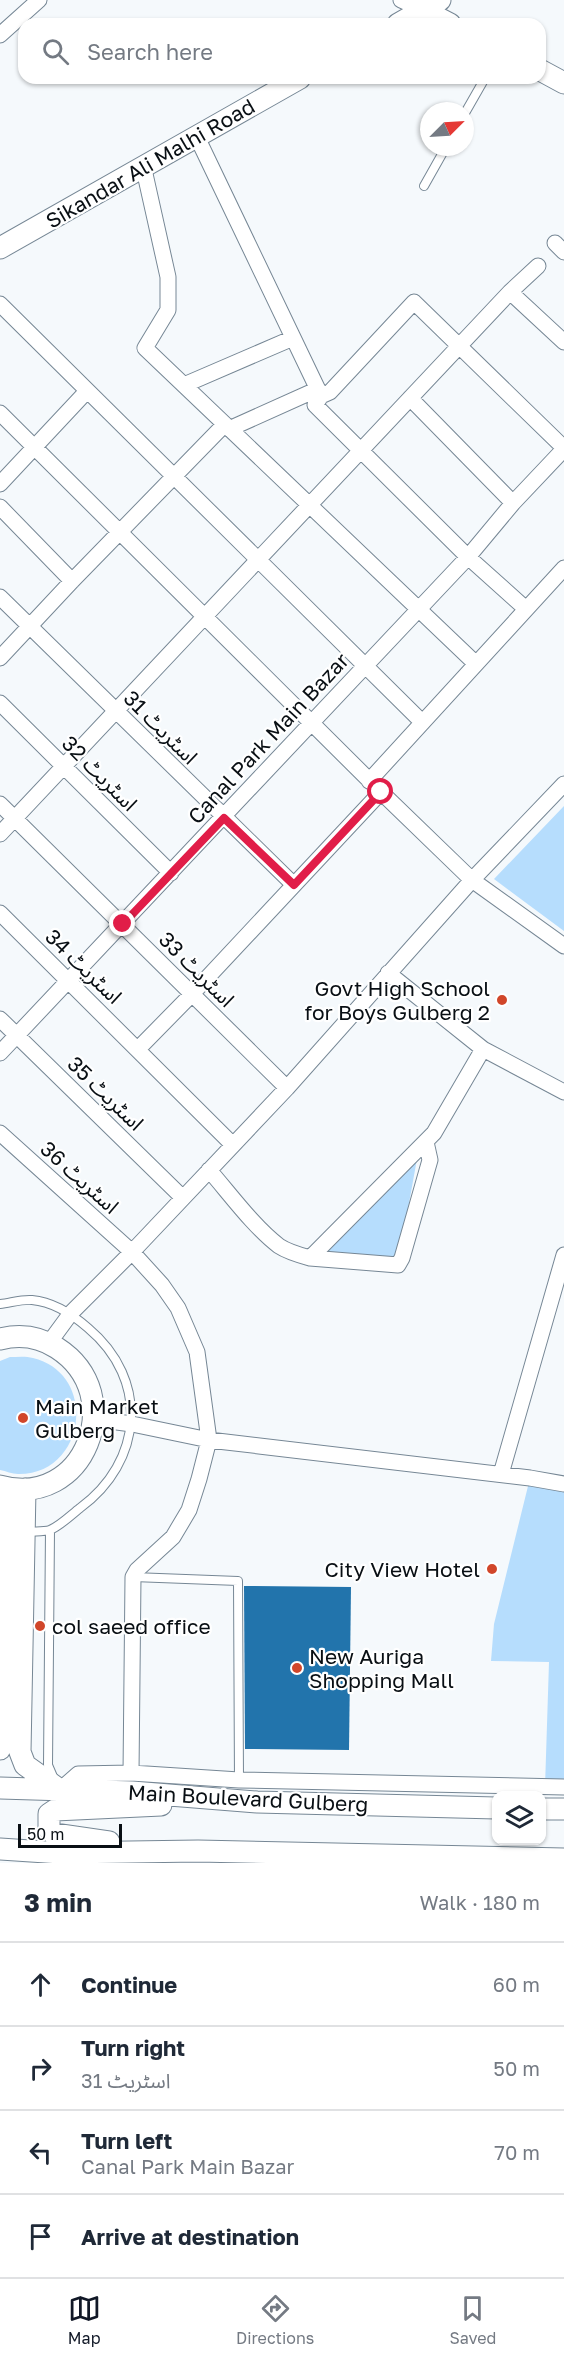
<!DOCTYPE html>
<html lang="en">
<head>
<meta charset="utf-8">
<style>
	:root { --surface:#fff; --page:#f2f2f3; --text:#1f2937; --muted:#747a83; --line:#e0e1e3; --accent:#111827 }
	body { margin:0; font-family:"Golos Text","Noto Sans Arabic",sans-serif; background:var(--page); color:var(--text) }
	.controls { position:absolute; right:18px; bottom:18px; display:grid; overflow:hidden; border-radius:12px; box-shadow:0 2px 4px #0004 }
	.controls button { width:54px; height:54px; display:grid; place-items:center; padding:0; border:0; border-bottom:2px solid var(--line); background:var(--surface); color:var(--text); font:30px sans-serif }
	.compass { position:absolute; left:420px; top:102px; width:54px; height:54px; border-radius:50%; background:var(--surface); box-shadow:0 2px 4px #0004; rotate:66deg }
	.scale { position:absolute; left:18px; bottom:15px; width:104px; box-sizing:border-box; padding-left:6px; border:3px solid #090f14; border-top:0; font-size:16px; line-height:21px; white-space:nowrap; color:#090f14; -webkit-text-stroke:4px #fff; paint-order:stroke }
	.stop { position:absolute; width:18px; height:18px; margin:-14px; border:4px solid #e11d48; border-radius:50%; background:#fff }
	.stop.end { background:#e11d48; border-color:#fff; box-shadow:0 2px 6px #0008 }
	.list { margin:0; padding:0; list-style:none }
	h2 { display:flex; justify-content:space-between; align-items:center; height:78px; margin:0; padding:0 24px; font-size:26px }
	h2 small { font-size:20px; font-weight:400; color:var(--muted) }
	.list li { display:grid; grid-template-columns:39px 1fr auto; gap:18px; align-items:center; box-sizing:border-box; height:84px; padding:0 24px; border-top:2px solid var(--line) }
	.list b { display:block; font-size:22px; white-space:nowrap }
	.list p { margin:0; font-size:20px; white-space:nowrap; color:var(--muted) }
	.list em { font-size:20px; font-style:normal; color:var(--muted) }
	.icon { flex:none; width:33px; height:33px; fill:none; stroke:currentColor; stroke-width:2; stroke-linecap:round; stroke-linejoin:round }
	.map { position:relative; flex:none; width:564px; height:1863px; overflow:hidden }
	.search { position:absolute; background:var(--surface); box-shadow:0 2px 4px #0004; left:18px; right:18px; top:18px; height:66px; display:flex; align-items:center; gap:15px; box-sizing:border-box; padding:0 21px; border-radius:18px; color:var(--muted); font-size:22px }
	.sheet { height:414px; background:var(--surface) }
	nav { display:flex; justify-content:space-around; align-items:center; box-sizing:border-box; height:84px; border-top:2px solid var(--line); background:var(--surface); font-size:16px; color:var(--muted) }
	nav a { display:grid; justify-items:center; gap:3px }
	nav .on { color:var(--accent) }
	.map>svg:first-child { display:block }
</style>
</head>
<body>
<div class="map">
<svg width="564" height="1863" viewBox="0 0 564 1863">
	<rect width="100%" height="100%" fill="#f5f9fc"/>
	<!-- green -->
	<path fill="#b6ddfd" d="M564 806V931L494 879Z
		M417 1159 400 1253 396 1260 322 1252Z
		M10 1357C17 1357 26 1356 33 1358 99 1374 86 1475 18 1474 12 1474 6 1471 0 1470V1361Z
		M530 1478 564 1484V1787H545L549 1662 491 1661 494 1624Z"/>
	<!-- building -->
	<path fill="#2274ac" d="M244 1586 351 1587 349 1750 245 1749Z"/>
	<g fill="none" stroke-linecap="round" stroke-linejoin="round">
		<!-- lane casing -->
		<g stroke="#768795" stroke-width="10">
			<path id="lane" d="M465 113 485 78
				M424 186 446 147
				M0 1304C10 1303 22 1299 32 1300 54 1302 72 1314 88 1328 150 1380 143 1462 80 1508 71 1515 60 1526 50 1530 43 1532 34 1531 27 1532
				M50 1530 48 1765 54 1779
				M133 1577 238 1581 239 1780"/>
		</g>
		<!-- street casing -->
		<g stroke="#768795" stroke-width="17">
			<path id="street" d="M401 0 423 10
				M0 35 39 0
				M196 135 321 396 315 405 468 557 526 609
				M143 165 168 277V310L145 348 475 663
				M555 243 564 252
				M510 292 564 342
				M0 304 422 722
				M184 385 293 338
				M321 396 330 392 414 302 564 448
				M410 398 513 503
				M0 413 381 792 472 880 564 946
				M229 429 318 389
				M0 484 87 391
				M0 507 72 581
				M0 597 294 885
				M0 658 72 581 225 424
				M0 703 171 873
				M369 781 564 568
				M0 804 287 1088
				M0 834 510 292 538 266
				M0 913 233 1145
				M388 973 483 1049 564 1092
				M0 1019 183 1198
				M138 1049 192 994 381 792
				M0 1053 468 557 513 503 564 449
				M0 1133 132 1252 162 1285 178 1308 197 1352 209 1440 199 1479 189 1510 173 1537 137 1570 133 1577 131 1773
				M209 1170C230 1194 254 1227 279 1246 288 1252 299 1255 310 1258L398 1265 402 1258 430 1160 426 1142
				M310 1258 434 1133 483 1049
				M49 1343 71 1313 132 1252 287 1088 472 880 564 784
				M94 1419 132 1424 209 1440 530 1478 564 1484
				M501 1474 564 1255
				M60 1790 78 1774 131 1773 239 1780 564 1787"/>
		</g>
		<!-- secondary casing -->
		<g stroke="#768795" stroke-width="23">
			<path id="secondary" d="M423 10 450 24
				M398 24 440 0
				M540 70 564 83
				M0 248 300 78
				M0 1339C20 1334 40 1337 57 1348 130 1395 84 1510 0 1486
				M25 1489 20 1752 25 1765 60 1790
				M0 1749 8 1488
				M0 1788 132 1792 257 1802 496 1808
				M542 1809H564
				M109 1842 54 1834 49 1829V1814L55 1810 161 1805
				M0 1849 61 1853 198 1851 564 1859"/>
		</g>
		<!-- lane -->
		<use href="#lane" stroke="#fff" stroke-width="8"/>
		<!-- street -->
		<use href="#street" stroke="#fff" stroke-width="15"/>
		<!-- secondary -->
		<use href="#secondary" stroke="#fff" stroke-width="21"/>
	</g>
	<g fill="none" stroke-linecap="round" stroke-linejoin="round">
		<!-- route -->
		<path stroke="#e11d48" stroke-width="8" d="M123 924 224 818 294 885 381 792"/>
	</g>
	<!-- markers -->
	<g fill="#d1462a" stroke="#fff" stroke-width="2">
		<circle cx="502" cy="1000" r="6"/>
		<circle cx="23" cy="1418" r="6"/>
		<circle cx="492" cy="1569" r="6"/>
		<circle cx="40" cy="1626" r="6"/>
		<circle cx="297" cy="1668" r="6"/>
	</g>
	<g text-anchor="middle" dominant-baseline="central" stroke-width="4.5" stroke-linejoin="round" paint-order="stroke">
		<!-- street labels -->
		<g font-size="21" fill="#090f14" stroke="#fff">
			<text transform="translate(150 163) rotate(-30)">Sikandar Ali Malhi Road</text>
			<text transform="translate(161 727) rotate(45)">اسٹریٹ 31</text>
			<text transform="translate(268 738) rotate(-47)">Canal Park Main Bazar</text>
			<text transform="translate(100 773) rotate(45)">اسٹریٹ 32</text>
			<text transform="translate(84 966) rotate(44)">اسٹریٹ 34</text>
			<text transform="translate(197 969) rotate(45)">اسٹریٹ 33</text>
			<text transform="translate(106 1093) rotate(44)">اسٹریٹ 35</text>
			<text transform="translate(80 1177) rotate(42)">اسٹریٹ 36</text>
			<text transform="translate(248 1798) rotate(3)">Main Boulevard Gulberg</text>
		</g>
		<!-- poi labels -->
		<g font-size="21" fill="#090f14" stroke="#fff" text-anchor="start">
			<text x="490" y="988" text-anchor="end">Govt High School<tspan x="490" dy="24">for Boys Gulberg 2</tspan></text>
			<text x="35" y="1406">Main Market<tspan x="35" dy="24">Gulberg</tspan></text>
			<text x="480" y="1569" text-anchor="end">City View Hotel</text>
			<text x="52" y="1626">col saeed office</text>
			<text x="309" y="1656">New Auriga<tspan x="309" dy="24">Shopping Mall</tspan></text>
		</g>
	</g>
</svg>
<div class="controls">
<button><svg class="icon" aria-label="layers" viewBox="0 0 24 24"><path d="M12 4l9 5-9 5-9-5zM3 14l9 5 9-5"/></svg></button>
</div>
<svg class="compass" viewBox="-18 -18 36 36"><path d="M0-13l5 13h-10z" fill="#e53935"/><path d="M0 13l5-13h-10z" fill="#747a83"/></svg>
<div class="scale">50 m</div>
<div class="stop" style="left:381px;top:792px"></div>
<div class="stop end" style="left:123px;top:924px"></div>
<div class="search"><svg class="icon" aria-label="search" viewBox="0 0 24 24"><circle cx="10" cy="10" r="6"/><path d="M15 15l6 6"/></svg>Search here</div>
</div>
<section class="sheet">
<h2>3 min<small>Walk · 180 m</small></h2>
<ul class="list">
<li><svg class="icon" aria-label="ahead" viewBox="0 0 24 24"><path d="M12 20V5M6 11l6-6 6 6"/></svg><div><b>Continue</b></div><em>60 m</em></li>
<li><svg class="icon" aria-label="right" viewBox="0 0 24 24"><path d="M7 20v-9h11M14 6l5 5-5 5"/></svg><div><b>Turn right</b><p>اسٹریٹ 31</p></div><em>50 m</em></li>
<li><svg class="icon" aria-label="left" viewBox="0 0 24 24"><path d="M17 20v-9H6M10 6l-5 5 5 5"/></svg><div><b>Turn left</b><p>Canal Park Main Bazar</p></div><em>70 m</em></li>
<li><svg class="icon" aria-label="arrive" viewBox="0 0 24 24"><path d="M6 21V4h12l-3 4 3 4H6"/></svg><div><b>Arrive at destination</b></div></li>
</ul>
</section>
<nav>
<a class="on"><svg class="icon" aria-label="map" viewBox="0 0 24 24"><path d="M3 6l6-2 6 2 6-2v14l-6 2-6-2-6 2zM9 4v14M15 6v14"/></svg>Map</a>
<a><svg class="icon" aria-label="directions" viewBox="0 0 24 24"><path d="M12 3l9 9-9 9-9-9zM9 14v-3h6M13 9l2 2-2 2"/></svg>Directions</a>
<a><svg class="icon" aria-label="saved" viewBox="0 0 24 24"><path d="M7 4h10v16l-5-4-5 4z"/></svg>Saved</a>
</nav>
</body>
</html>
